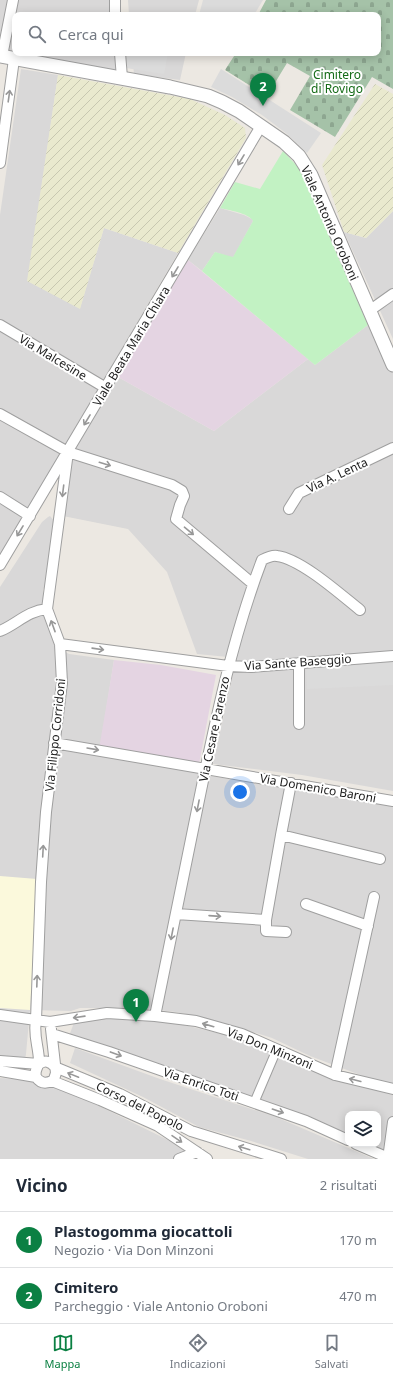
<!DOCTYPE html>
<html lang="it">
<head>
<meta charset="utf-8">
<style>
	:root { --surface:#fff; --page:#f2f2f3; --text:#1f2937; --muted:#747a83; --line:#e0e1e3; --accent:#0b8043 }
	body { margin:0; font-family:"Noto Sans",sans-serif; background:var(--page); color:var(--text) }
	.controls { position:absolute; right:12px; bottom:12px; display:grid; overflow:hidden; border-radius:8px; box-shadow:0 2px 10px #0003 }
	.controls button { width:36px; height:36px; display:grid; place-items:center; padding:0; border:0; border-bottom:1px solid var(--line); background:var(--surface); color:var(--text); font:20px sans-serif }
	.you { position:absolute; left:240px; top:792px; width:14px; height:14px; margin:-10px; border:3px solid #fff; border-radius:50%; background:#1a73e8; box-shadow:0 0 0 6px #1a73e833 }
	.badge { display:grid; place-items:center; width:26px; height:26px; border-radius:50%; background:var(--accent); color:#fff; font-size:13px; font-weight:700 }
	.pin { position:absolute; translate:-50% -33px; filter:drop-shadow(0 1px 2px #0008) }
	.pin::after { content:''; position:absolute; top:21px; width:14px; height:12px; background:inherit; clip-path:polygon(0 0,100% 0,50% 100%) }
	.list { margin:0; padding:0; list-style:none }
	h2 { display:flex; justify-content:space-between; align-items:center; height:52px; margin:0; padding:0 16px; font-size:17px }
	h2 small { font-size:13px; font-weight:400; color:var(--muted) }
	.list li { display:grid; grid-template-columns:26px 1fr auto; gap:12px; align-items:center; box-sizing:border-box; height:56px; padding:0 16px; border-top:1px solid var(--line) }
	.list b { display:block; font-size:15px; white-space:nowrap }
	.list p { margin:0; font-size:13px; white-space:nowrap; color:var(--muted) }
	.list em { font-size:13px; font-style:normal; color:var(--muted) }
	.icon { flex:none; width:22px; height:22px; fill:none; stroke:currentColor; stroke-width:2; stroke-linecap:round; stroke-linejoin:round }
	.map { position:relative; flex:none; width:393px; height:1159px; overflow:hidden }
	.search { position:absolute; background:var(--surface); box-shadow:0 2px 10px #0003; left:12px; right:12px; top:12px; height:44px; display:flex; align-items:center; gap:10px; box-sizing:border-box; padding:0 14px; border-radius:8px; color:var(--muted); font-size:15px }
	.sheet { height:164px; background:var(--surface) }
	nav { display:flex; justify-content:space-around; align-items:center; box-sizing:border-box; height:56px; border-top:1px solid var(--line); background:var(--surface); font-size:11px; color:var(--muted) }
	nav a { display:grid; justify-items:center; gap:2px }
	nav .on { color:var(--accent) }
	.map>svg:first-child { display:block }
</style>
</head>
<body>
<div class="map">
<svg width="393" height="1159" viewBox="0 0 393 1159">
	<defs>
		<pattern id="farmland-furrows" width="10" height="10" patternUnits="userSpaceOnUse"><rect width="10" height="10" fill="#e9e9ce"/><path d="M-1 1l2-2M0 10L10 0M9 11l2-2" fill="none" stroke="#c7c7b0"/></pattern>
		<pattern id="cemetery-stones" width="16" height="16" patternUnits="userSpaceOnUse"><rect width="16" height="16" fill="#a5c2a8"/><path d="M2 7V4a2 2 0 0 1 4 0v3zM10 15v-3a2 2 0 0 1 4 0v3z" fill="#8da690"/></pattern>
	</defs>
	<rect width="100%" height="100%" fill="#ece8e2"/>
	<!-- residential -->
	<path fill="#d9d8d8" d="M0 0H114V15H15V53H118L119 71 0 51Z
		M128 0H199L195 15H129Z
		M132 53H186L180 80 134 74Z
		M21 69 58 75 28 281 80 308 104 228 178 253 0 556V215Z
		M220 208 244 215 252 219 253 221 233 258 215 252 202 271 188 260Z
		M393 211V339L344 232 366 238Z
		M368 325 393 372V791L302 775 213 764 235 665 228 657 197 654 167 572 128 529 63 516 71 461 76 445 118 377 214 431 308 359 315 365Z
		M50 516 55 522 47 580 43 590V614H44L55 646 69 654 114 660 100 749 211 776 393 806V1084L379 1082 355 1073 310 1056 272 1038 253 1032 205 1018 176 1012 147 1009 104 1008H80L71 1011 30 1010 26 1054 25 1059 0 1056V587L42 522 48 517Z
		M123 1017 172 1022 234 1037 334 1078 393 1095V1152L366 1144H378V1114H348V1136L271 1103 69 1036 75 1020Z
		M75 1048 160 1079 276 1117 374 1159H308L251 1141 199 1127 143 1097 70 1063Z
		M0 1078 31 1080 79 1096 170 1141 196 1159H0Z"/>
	<!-- industrial -->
	<path fill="#e4d4e2" d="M188 260 308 359 214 431 118 377Z
		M114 660 161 665 216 675 199 764 99 749Z"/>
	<!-- education -->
	<path fill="#fbf9dc" d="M0 876 37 879 30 1010 0 1008Z"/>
	<!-- farmland -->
	<path fill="url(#farmland-furrows)" d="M58 75 190 99 225 115 245 128 246 138 178 253 104 228 80 309 27 281Z
		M375 84 393 94V211L366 238 344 232 322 165Z"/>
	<!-- cemetery -->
	<path fill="url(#cemetery-stones)" d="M266 0H393V89L372 77 335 137 290 110 310 76 287 63 267 96 225 70 236 53H378V15H258Z"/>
	<!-- park -->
	<path fill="#c2f2c3" d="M283 151 298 167 306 183 368 325 315 365 202 271 215 252 233 257 253 221C249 213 228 210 220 208L235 182 260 189Z"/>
	<!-- parking -->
	<path fill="#dbdbdb" d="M203 0H263L254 15H199Z
		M126 53H168L164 74 126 68Z
		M221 69 321 133 307 153 287 134 262 115 232 97 211 87Z
		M393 659V685L307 689 306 665Z"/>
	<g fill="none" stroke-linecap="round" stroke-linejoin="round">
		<!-- pedestrian casing -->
		<g stroke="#9f9f9f" stroke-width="10">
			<path id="pedestrian" d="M254 1103 277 1049"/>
		</g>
		<!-- minor casing -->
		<g stroke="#9f9f9f" stroke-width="12">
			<path id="minor" d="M115 0V15
				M120 53 122 78
				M2 56 13 0
				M0 163 14 59
				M369 311 393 294
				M0 325 106 388
				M0 414 68 452 172 485 182 491 184 496 180 505 176 519 253 584
				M0 497 30 516
				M289 509 299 493 393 448
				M0 565 261 126
				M0 631C17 624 27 611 47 609
				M60 644 228 666 251 667 393 656
				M299 724V663
				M54 743 393 801
				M291 783 281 835 380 859
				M281 835 266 920V931L286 932
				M306 904 368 926
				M176 914 266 920
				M0 1015 50 1022 107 1013 155 1016 196 1021 242 1034 335 1075 393 1089
				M155 1016C169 946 184 875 198 805 215 722 232 639 262 560 266 558 272 555 277 556 301 559 340 594 360 610
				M51 1029 56 1073 54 1079 52 1081
				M52 1034 109 1052 306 1121 348 1140
				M0 1061 39 1064C45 1060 50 1061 55 1067L120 1094 191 1131 281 1159
				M0 1071 36 1077C40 1083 45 1084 52 1081L100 1100 158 1126 207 1159
				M335 1075 374 897
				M36 1077C34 1070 38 1068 39 1062 39 1047 33 1036 36 1020L41 882 46 812 62 683 60 644 47 609 68 452
				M356 1144 391 1159
				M179 1159 197 1152
				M388 1159 393 1122"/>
		</g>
		<!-- tertiary casing -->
		<g stroke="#9f9f9f" stroke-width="15">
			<path id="tertiary" d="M0 56 170 87 208 96 222 102 239 111 284 142 299 156 311 175 393 365"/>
		</g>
		<!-- pedestrian -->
		<use href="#pedestrian" stroke="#fff" stroke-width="8"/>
		<!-- minor -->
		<use href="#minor" stroke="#fff" stroke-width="10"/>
		<!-- tertiary -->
		<use href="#tertiary" stroke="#fff" stroke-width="13"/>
	</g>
	<!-- one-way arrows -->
	<defs><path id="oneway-shaft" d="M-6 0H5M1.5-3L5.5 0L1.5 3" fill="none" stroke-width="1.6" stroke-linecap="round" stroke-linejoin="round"/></defs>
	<g stroke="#989898">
		<use href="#oneway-shaft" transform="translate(9 96) rotate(-82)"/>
		<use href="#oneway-shaft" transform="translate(241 160) rotate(121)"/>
		<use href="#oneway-shaft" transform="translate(175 272) rotate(121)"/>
		<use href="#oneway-shaft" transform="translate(87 420) rotate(121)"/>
		<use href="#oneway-shaft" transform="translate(105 464) rotate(17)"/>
		<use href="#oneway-shaft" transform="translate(63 491) rotate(97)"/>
		<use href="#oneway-shaft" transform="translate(20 531) rotate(121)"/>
		<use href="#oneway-shaft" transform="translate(189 531) rotate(40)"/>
		<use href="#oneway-shaft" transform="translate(53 626) rotate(-110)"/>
		<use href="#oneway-shaft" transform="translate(98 649) rotate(8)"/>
		<use href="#oneway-shaft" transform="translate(93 749) rotate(10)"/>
		<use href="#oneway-shaft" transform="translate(198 806) rotate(101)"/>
		<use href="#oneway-shaft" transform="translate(43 851) rotate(-87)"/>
		<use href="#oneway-shaft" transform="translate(215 916) rotate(4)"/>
		<use href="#oneway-shaft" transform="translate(172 934) rotate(101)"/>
		<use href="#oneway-shaft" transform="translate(37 981) rotate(-88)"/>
		<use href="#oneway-shaft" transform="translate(79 1017) rotate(172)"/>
		<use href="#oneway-shaft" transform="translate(208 1025) rotate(-164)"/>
		<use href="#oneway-shaft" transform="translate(116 1054) rotate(20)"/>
		<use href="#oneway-shaft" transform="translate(73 1075) rotate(-158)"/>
		<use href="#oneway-shaft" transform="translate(355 1080) rotate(-166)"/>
		<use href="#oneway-shaft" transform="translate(278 1111) rotate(19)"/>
		<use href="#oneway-shaft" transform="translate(177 1139) rotate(34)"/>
		<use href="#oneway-shaft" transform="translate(244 1148) rotate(-163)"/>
	</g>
	<g text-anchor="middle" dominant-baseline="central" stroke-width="4" stroke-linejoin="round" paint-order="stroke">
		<!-- park labels -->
		<g font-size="12" fill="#166c18" stroke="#fff">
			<text x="337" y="74">Cimitero<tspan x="337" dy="14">di Rovigo</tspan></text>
		</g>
		<!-- street labels -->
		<g font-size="12" fill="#1b1b1b" stroke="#fff">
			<text transform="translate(330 223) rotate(66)">Viale Antonio Oroboni</text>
			<text transform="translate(131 346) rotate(-59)">Viale Beata Maria Chiara</text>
			<text transform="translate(53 357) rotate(31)">Via Malcesine</text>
			<text transform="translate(337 475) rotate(-25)">Via A. Lenta</text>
			<text transform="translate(298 662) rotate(-4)">Via Sante Baseggio</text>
			<text transform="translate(214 729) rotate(-78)">Via Cesare Parenzo</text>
			<text transform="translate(55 735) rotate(-84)">Via Filippo Corridoni</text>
			<text transform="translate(318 788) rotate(10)">Via Domenico Baroni</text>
			<text transform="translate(270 1048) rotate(22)">Via Don Minzoni</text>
			<text transform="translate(201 1084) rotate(19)">Via Enrico Toti</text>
			<text transform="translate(140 1106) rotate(26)">Corso del Popolo</text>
		</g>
	</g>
</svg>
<div class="controls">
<button><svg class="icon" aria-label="layers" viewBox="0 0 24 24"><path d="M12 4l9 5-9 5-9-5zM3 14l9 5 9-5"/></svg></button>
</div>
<div class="you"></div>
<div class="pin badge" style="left:136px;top:1022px">1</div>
<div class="pin badge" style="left:263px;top:106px">2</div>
<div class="search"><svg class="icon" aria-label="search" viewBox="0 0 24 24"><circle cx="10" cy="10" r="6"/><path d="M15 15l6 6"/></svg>Cerca qui</div>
</div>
<section class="sheet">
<h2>Vicino<small>2 risultati</small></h2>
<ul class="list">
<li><span class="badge">1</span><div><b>Plastogomma giocattoli</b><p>Negozio · Via Don Minzoni</p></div><em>170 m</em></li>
<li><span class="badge">2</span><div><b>Cimitero</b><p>Parcheggio · Viale Antonio Oroboni</p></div><em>470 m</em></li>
</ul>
</section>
<nav>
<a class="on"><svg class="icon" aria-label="map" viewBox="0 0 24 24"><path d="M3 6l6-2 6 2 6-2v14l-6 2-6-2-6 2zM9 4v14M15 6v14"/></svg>Mappa</a>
<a><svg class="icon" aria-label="directions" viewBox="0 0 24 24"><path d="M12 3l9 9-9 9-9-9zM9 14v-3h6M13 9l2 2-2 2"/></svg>Indicazioni</a>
<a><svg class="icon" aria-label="saved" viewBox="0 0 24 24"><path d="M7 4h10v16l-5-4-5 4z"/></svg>Salvati</a>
</nav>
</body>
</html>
